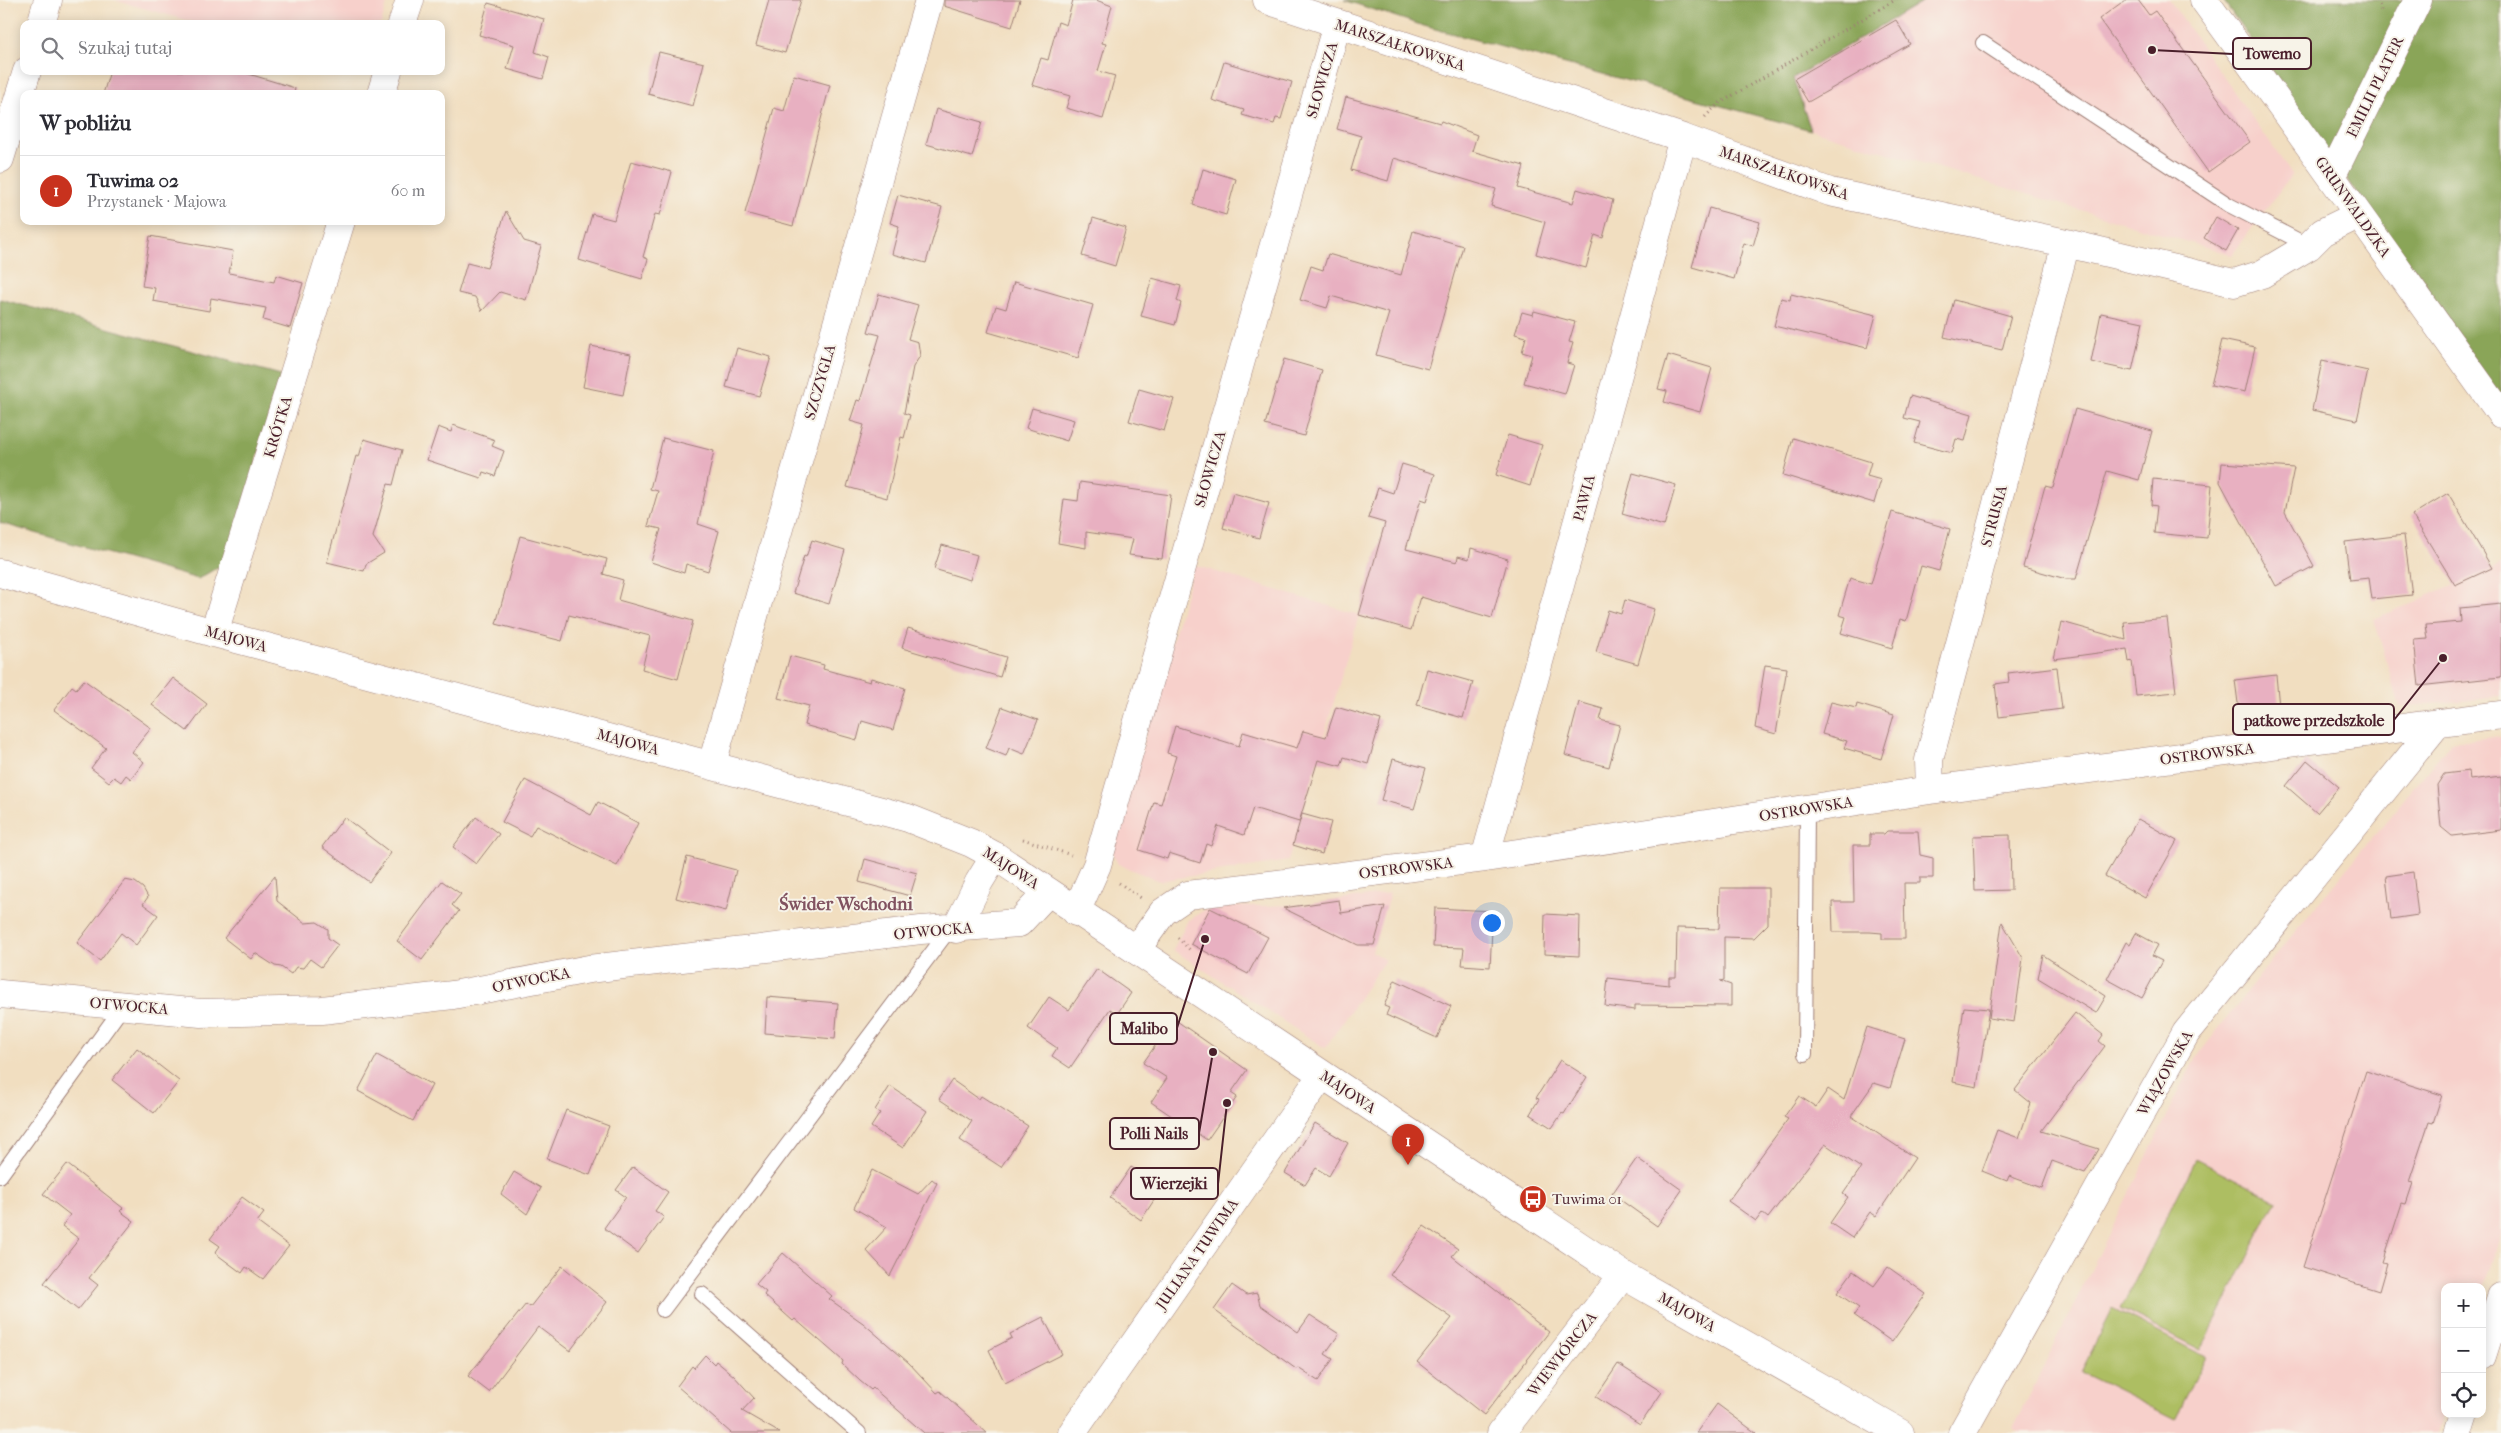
<!DOCTYPE html>
<html lang="pl">
<head>
<meta charset="utf-8">
<style>
	:root { --surface:#fff; --page:#f2f2f3; --text:#2b2b33; --muted:#7c7c81; --line:#e1e1e2; --accent:#c8321e }
	body { margin:0; font-family:"IM FELL French Canon",serif; background:var(--page); color:var(--text) }
	.controls { position:absolute; right:15px; bottom:15px; display:grid; overflow:hidden; border-radius:10px; box-shadow:0 2px 12px #0003 }
	.controls button { width:45px; height:45px; display:grid; place-items:center; padding:0; border:0; border-bottom:1px solid var(--line); background:var(--surface); color:var(--text); font:25px sans-serif }
	.you { position:absolute; left:1491px; top:922px; width:18px; height:18px; margin:-12px; border:4px solid #fff; border-radius:50%; background:#1a73e8; box-shadow:0 0 0 8px #1a73e833 }
	.badge { display:grid; place-items:center; width:32px; height:32px; border-radius:50%; background:var(--accent); color:#fff; font-size:16px; font-weight:700 }
	.pin { position:absolute; translate:-50% -41px; filter:drop-shadow(0 1px 2px #0008) }
	.pin::after { content:''; position:absolute; top:26px; width:18px; height:15px; background:inherit; clip-path:polygon(0 0,100% 0,50% 100%) }
	.list { margin:0; padding:0; list-style:none }
	h2 { display:flex; justify-content:space-between; align-items:center; height:65px; margin:0; padding:0 20px; font-size:21px }
	h2 small { font-size:16px; font-weight:400; color:var(--muted) }
	.list li { display:grid; grid-template-columns:32px 1fr auto; gap:15px; align-items:center; box-sizing:border-box; height:70px; padding:0 20px; border-top:1px solid var(--line) }
	.list b { display:block; font-size:19px; white-space:nowrap }
	.list p { margin:0; font-size:16px; white-space:nowrap; color:var(--muted) }
	.list em { font-size:16px; font-style:normal; color:var(--muted) }
	.icon { flex:none; width:28px; height:28px; fill:none; stroke:currentColor; stroke-width:2; stroke-linecap:round; stroke-linejoin:round }
	.map { position:relative; flex:none; width:2501px; height:1433px; overflow:hidden }
	.search { position:absolute; background:var(--surface); box-shadow:0 2px 12px #0003; left:20px; top:20px; width:425px; height:55px; display:flex; align-items:center; gap:12px; box-sizing:border-box; padding:0 18px; border-radius:10px; color:var(--muted); font-size:19px }
	.panel { position:absolute; background:var(--surface); box-shadow:0 2px 12px #0003; left:20px; top:90px; width:425px; height:135px; border-radius:10px }
	.map>svg:first-child { display:block }
</style>
</head>
<body>
<div class="map">
<svg width="2501" height="1433" viewBox="0 0 2501 1433">
	<rect width="100%" height="100%" fill="#f7f3e8"/>
	<filter id="ink" filterUnits="userSpaceOnUse"><feTurbulence type="fractalNoise" baseFrequency=".02" numOctaves="2"/><feDisplacementMap in="SourceGraphic" scale="10" xChannelSelector="R" yChannelSelector="G"/><feConvolveMatrix kernelMatrix="1 2 1 2 8 2 1 2 1" color-interpolation-filters="sRGB"/></filter>
	<filter id="wash" filterUnits="userSpaceOnUse"><feTurbulence type="fractalNoise" baseFrequency=".0096" numOctaves="4" result="noise"/><feDisplacementMap in="SourceGraphic" scale="20" xChannelSelector="R" yChannelSelector="G"/><feGaussianBlur stdDeviation="1.12" result="paint"/><feColorMatrix in="noise" values="0 0 0 0 0 0 0 0 0 0 0 0 0 0 0 0 0 1.4 0 .05"/><feComposite in="paint" operator="in"/></filter>
	<g filter="url(#wash)">
		<rect width="100%" height="100%" fill="#f1dec0"/>
		<!-- built -->
		<path fill="#f7d0cb" d="M114 0H388L381 24H200Z
			M1925 0H2169L2292 174 2232 255 1811 130 1793 78Z
			M2501 564V697L2400 707 2374 619Z
			M1194 565 1359 615 1288 861 1159 881 1118 864 1112 853Z
			M2501 736V1236L2482 1294V1287H2445V1411L2438 1433H2018L2013 1429 2195 1059 2275 956 2451 742Z
			M1390 893 1372 952 1385 960 1325 1048 1173 950 1188 920 1210 907 1305 905Z"/>
		<!-- green -->
		<path fill="#adbe62" stroke="#7c6e46" d="M2196 1159 2276 1200 2201 1350 2121 1309Z
			M2113 1309 2206 1357 2175 1419 2081 1372Z"/>
		<!-- forest -->
		<path fill="#8aa558" stroke="#6a6242" d="M1344 0H1925L1793 78 1811 130 1424 26Z
			M2223 0H2501V400Z
			M0 299 281 375 228 561 198 579 0 523Z"/>
		<g id="blocks">
			<!-- building -->
			<path fill="#e8b0c1" d="M769 0H801L785 53 756 45Z
				M944 0H1020L1012 27 944 6Z
				M1073 0H1096L1112 6 1102 43 1106 44 1098 71 1115 76 1103 119 1066 108 1070 96 1032 85 1041 58 1048 60 1058 22 1066 25Z
				M2125 0H2138L2149 15 2155 11 2250 142 2208 172 2099 19Z
				M488 3 544 19 535 52 549 57 543 79 507 69 514 45 479 35Z
				M1896 20 1910 44 1808 102 1794 79Z
				M659 52 704 63 693 106 648 94Z
				M1224 62 1292 82 1281 119 1276 118 1274 124 1242 115 1244 110 1212 100Z
				M110 71H239L295 88 294 94H103Z
				M794 75 830 85 793 226 745 213 774 108 784 111Z
				M1346 97 1440 123 1441 121 1477 135 1472 151 1524 166 1518 188 1573 203 1577 189 1613 200 1603 238 1595 235 1586 268 1536 254 1545 222 1491 206 1496 189 1394 158 1388 181 1351 170 1361 136 1337 129Z
				M936 109 982 122 972 157 926 144Z
				M631 161 672 172 660 215 655 214 643 257 648 259 642 279 579 260 592 214 614 220Z
				M1203 169 1236 179 1226 215 1193 205Z
				M898 195 942 207 926 263 892 254 899 226 890 223Z
				M1709 208 1760 222 1753 246 1744 243 1734 279 1692 267Z
				M506 211 524 241 541 246 526 300 500 292 482 311 475 297 458 293 467 263 487 268Z
				M2216 217 2238 230 2226 251 2204 238Z
				M1093 218 1126 228 1115 266 1082 256Z
				M1413 231 1463 246 1428 369 1376 355 1389 313 1331 296 1327 308 1300 300 1311 266 1323 270 1328 254 1401 275Z
				M150 236 233 251 229 273 274 282 276 275 303 283 290 328 263 320 266 308 211 298 209 311 153 301 155 288 142 286Z
				M1152 278 1181 286 1177 301 1181 303 1175 325 1141 316Z
				M1014 282 1093 305 1078 358 988 332 996 306 1006 309Z
				M879 294 918 305 908 339 918 342 920 356 913 367 904 413 910 415 904 438 901 437 887 498 847 487 864 425 850 421 857 400 860 401 880 335 868 332Z
				M1791 294 1876 315 1867 348 1774 326 1781 298 1790 300Z
				M1954 300 2011 316 2002 350 1944 337Z
				M1534 311 1575 322 1569 342 1573 343 1567 363 1574 365 1565 394 1524 383 1532 355 1522 352 1526 337 1515 334 1522 312 1533 315Z
				M2101 313 2143 322 2132 371 2091 362Z
				M2222 340 2255 347 2245 392 2211 385Z
				M591 346 631 354 623 395 583 387Z
				M737 348 771 357 759 396 726 387Z
				M1668 355 1712 368 1700 412 1664 402 1667 391 1658 389Z
				M1284 359 1322 370 1304 436 1265 425Z
				M2322 361 2368 371 2357 420 2312 410Z
				M1139 389 1174 399 1164 431 1129 421Z
				M1910 396 1972 414 1965 441 1956 439 1952 453 1914 443 1920 422 1904 418Z
				M1032 408 1074 420 1067 441 1026 428Z
				M2075 409 2152 431 2139 480 2107 471 2076 579H2066L2023 567 2045 486 2053 488Z
				M453 425 495 440 492 446 504 451 495 476 483 472 481 478 427 460 438 427 451 432Z
				M1508 435 1542 445 1530 486 1496 475Z
				M663 438 714 451 698 524 719 531 708 571 686 564 684 573 651 562 661 529 648 526 658 491 650 489Z
				M1793 438 1871 462 1867 476 1881 480 1874 503 1783 475Z
				M364 439 402 450 393 485 388 484 373 537 384 553 366 564 364 571 327 562 356 456 359 457Z
				M2222 463 2294 468 2285 512 2314 566 2276 586 2220 482Z
				M1402 464 1435 474 1427 501 1421 499 1406 549 1457 562 1458 556 1469 559 1471 548 1508 559 1492 618 1421 597 1411 630 1359 615 1385 523 1368 518 1378 488 1393 493Z
				M1633 473 1676 485 1664 526 1622 514Z
				M2153 479 2212 485 2207 538 2154 533 2157 506 2151 505Z
				M1080 482 1171 495 1162 559 1129 555 1133 539 1086 532V548L1058 543 1064 499 1078 501Z
				M1233 493 1269 503 1259 538 1223 528Z
				M2448 493 2492 568 2455 585 2412 515Z
				M1892 512 1950 529 1939 571 1921 566 1906 621 1900 619 1892 648 1841 633 1846 617 1839 615 1850 578 1871 584Z
				M2404 535 2412 595 2372 599 2369 578 2350 580 2345 542Z
				M520 536 607 559 603 574 623 580 618 600 693 621 678 679 642 669 650 636 569 615 562 641 496 624Z
				M812 540 845 550 829 604 793 593 804 556 806 557Z
				M942 545 977 555 970 580 934 569Z
				M1625 600 1654 609 1638 664 1596 652 1608 610 1621 614Z
				M2501 604V677L2419 686 2414 640 2428 639 2426 625 2461 622 2460 608Z
				M2167 618 2176 692 2136 696 2132 661 2129 662 2127 649 2054 659 2062 622 2126 640 2124 622Z
				M908 628 1006 657 1000 677 902 648Z
				M790 656 824 665 823 669 870 682 871 678 905 688 893 730 862 721 857 740 804 725 809 706 778 698Z
				M1765 665 1787 668 1776 734 1755 728Z
				M2057 667 2062 709 1999 717 1995 684 2009 682 2008 673Z
				M1427 669 1473 682 1463 718 1417 705Z
				M2276 675 2279 707 2239 711 2235 680Z
				M173 678 207 704 187 731 152 705Z
				M84 680 151 728 132 752 144 762 131 779 126 775 121 782 114 777 109 782 91 768 106 748 54 710 72 686 76 689Z
				M1579 702 1603 709 1600 720 1620 725 1609 767 1565 755Z
				M1831 702 1856 708 1857 704 1894 715 1881 759 1844 748 1847 741 1822 734Z
				M1002 707 1038 720 1024 754 1009 748 1006 756 986 748Z
				M1336 707 1381 720 1368 764 1344 757 1341 766 1318 760 1299 822 1253 808 1244 835 1218 826 1211 846 1206 844 1200 863 1169 853 1167 859 1139 850 1154 802 1161 804 1176 756 1167 753 1175 726 1239 746 1243 732 1297 748 1303 731 1326 737Z
				M1393 759 1426 768 1414 809 1381 800Z
				M2307 760 2339 787 2317 813 2286 786Z
				M2469 771 2470 780 2501 776V830L2452 836 2441 827 2437 785 2444 774Z
				M525 780 591 815 598 802 638 823 617 866 536 826 530 836 502 822Z
				M1302 814 1331 822 1322 854 1293 845Z
				M344 817 391 853 369 882 322 847Z
				M476 817 499 834 476 864 453 847Z
				M2138 819 2177 841 2145 898 2105 876Z
				M1887 831H1918L1920 855 1933 858V878H1920V883H1904L1905 939H1882V933L1870 932H1833L1832 902H1854L1853 845H1870V834H1884Z
				M2010 835 2011 890 1975 891 1973 836Z
				M687 857 736 870 726 911 676 898Z
				M865 859 917 873 910 896 859 882Z
				M2413 872 2418 915 2391 919 2386 876Z
				M275 876 277 901 305 923 317 922 328 929V938L338 945 321 967 310 959 303 968 296 967 291 974 281 967 275 966 255 953 251 959 224 938Z
				M125 880 135 882 143 888 148 897 143 904 158 915 136 945 121 933 100 961 77 943Z
				M442 881 461 894 452 905 459 911 422 960 397 941Z
				M1720 888H1768V924L1754 938 1724 937V980L1720 981 1731 985V1006L1635 1005V1010L1605 1006 1608 978 1669 985V977H1676L1677 928 1719 929Z
				M1339 900 1341 913 1385 906 1374 945H1358L1283 908Z
				M1210 908 1268 937 1248 974 1191 944Z
				M1435 908 1493 911 1490 967 1462 965 1464 948 1433 947Z
				M1545 914 1580 916 1579 956 1544 954Z
				M2002 922 2023 958 2014 1022 1989 1018Z
				M2136 933 2158 945 2152 956 2162 961 2142 998 2107 979 2126 942 2130 944Z
				M2043 955 2106 996 2096 1013 2038 978Z
				M1097 969 1131 993 1117 1014 1110 1009 1070 1068 1052 1056 1057 1048 1028 1028 1049 997 1069 1010Z
				M1395 980 1451 1006 1437 1038 1386 1015 1389 1008 1384 1006Z
				M767 997 838 1003 835 1039 765 1033Z
				M1964 1007 1989 1009 1977 1087 1953 1082Z
				M2075 1013 2103 1035 2099 1041 2105 1046 2041 1131 2099 1149 2085 1173 2052 1161 2042 1188 2009 1176 2007 1181 1982 1171 1997 1130 2019 1138 2031 1103 2015 1090Z
				M1174 1019 1247 1070 1231 1093 1237 1097 1207 1140 1151 1102 1167 1078 1143 1063Z
				M1867 1027 1905 1039 1890 1088 1874 1083 1851 1116 1915 1158 1876 1216 1870 1212 1852 1238 1830 1223 1848 1197 1843 1194 1861 1168 1825 1144 1768 1218 1762 1213 1756 1221 1728 1201 1788 1119 1784 1117 1799 1096 1816 1107 1828 1089 1844 1100Z
				M137 1048 179 1081 154 1113 112 1080Z
				M377 1055 432 1085 413 1121 358 1091Z
				M1560 1060 1587 1077 1564 1114 1562 1113 1552 1128 1530 1114 1539 1099 1536 1098Z
				M2366 1071 2442 1095 2433 1123 2429 1122 2409 1182 2413 1183 2406 1204 2402 1203 2383 1262 2387 1263 2379 1291 2303 1267Z
				M952 1080 979 1099 981 1096 1028 1126 1001 1167 960 1140 972 1121 939 1099Z
				M890 1086 927 1111 903 1148 871 1127 880 1113 875 1110Z
				M566 1110 609 1126 590 1175 547 1159Z
				M1315 1123 1348 1143 1329 1176 1316 1168 1305 1185 1285 1173Z
				M1637 1158 1682 1190 1657 1226 1612 1194Z
				M67 1164 123 1208 120 1211 134 1221 89 1278 98 1285 78 1310 44 1283 79 1239 62 1226 70 1215 43 1194Z
				M633 1167 668 1192 655 1211 664 1217 638 1253 604 1228 626 1197 616 1190Z
				M1131 1167 1162 1188 1141 1220 1110 1198Z
				M872 1170 918 1194 932 1179 937 1183 890 1276 866 1250 887 1227 854 1208Z
				M514 1172 541 1188 527 1214 501 1194Z
				M242 1197 264 1213 257 1222 289 1246 263 1279 246 1267 242 1273 215 1253 220 1246 210 1239Z
				M1424 1226 1458 1249 1452 1256 1549 1332 1484 1415 1417 1362 1452 1318 1390 1275Z
				M783 1253 832 1296 829 1299 863 1323 909 1363 937 1393 940 1391 987 1433H924L873 1388 871 1390 860 1381 842 1364 843 1361 834 1353 795 1319 793 1321 764 1295 766 1292 756 1284Z
				M562 1266 607 1302 570 1351 538 1327 489 1392 468 1376 526 1304 530 1307Z
				M1888 1267 1926 1294 1892 1342 1854 1315 1859 1308 1837 1293 1853 1271 1874 1286Z
				M1232 1285 1246 1295 1257 1293 1260 1305 1298 1332 1310 1315 1339 1334 1325 1354 1333 1359 1318 1381 1298 1368 1296 1369 1214 1310Z
				M1043 1317 1062 1354 1005 1383 989 1350 1012 1338 1010 1334Z
				M705 1355 714 1364 716 1361 734 1376 754 1398 742 1411 780 1433H731L677 1386 692 1366 694 1368Z
				M1618 1364 1662 1392 1640 1425 1596 1397Z
				M1717 1404 1756 1433H1696Z"/>
		</g>
	</g>
	<g filter="url(#ink)">
		<use href="#blocks" fill-opacity="0" stroke="#9e7e76" stroke-width="1"/>
		<g fill="none" stroke-linecap="round" stroke-linejoin="round">
			<!-- lane casing -->
			<g stroke="#9e7e76" stroke-width="16">
				<path id="lane" d="M1983 43 2229 205 2309 246
					M1805 1054 1807 809
					M0 1176 124 1005
					M702 1294 859 1433
					M663 1310 949 930"/>
			</g>
			<!-- street casing -->
			<g stroke="#9e7e76" stroke-width="29">
				<path id="street" d="M1267 0 1683 138 1830 192 2066 243 2234 283 2262 274 2309 246 2323 232 2358 215
					M2204 0C2304 137 2402 276 2501 414
					M41 24 48 0
					M402 24 410 0
					M381 94 388 71
					M0 159 27 71
					M2332 175 2418 0
					M214 633 341 221
					M712 764 929 0
					M1930 790 1929 760 2066 243
					M1485 858 1683 138
					M1076 912 1097 865 1337 24
					M956 929 979 882 995 856
					M1136 950 1163 912 1188 895 1485 858 1930 790 2501 715
					M0 994 201 1013 322 1010 453 995 589 969 921 930 1019 923 1048 892
					M2482 1356 2501 1297
					M1072 1433 1322 1075
					M1501 1433 1623 1275
					M1962 1433 2186 1033 2438 723
					M2458 1433 2464 1414"/>
			</g>
			<!-- secondary casing -->
			<g stroke="#9e7e76" stroke-width="29">
				<path id="secondary" d="M0 573 214 633 908 818 971 843 995 856 1623 1275 1900 1433"/>
			</g>
			<!-- path -->
			<path stroke="#9e7e76" stroke-width="3" stroke-dasharray="1 4" stroke-linecap="butt" d="M2378 0 2381 11
				M1705 117 1718 104 1895 0
				M1023 839 1071 855
				M1119 883 1141 898
				M1178 938 1191 951"/>
			<!-- lane -->
			<use href="#lane" stroke="#fff" stroke-width="14"/>
			<!-- street -->
			<use href="#street" stroke="#fff" stroke-width="28"/>
			<!-- secondary -->
			<use href="#secondary" stroke="#fff" stroke-width="28"/>
		</g>
	</g>
	<!-- icons -->
	<defs>
		<g id="bus-disc" transform="scale(1.4375)"><circle r="9.5" fill="#c8321e" stroke="#f7f3e8"/><path d="M-5-6H5V4H4V6H2V4H-2V6H-4V4H-5ZM-3.5-4V0h7V-4ZM-3.5 1.2v1.5H-2V1.2ZM2 1.2v1.5H3.5V1.2Z" fill="#fff"/></g>
	</defs>
	<g fill-rule="evenodd">
		<use href="#bus-disc" x="1533" y="1199"/>
	</g>
	<g text-anchor="middle" dominant-baseline="central" stroke-width="4" stroke-linejoin="round" paint-order="stroke">
		<!-- street labels -->
		<g font-size="15" fill="#4a1f2b" stroke="#f7f3e8">
			<text transform="translate(1400 45) rotate(18)">MARSZAŁKOWSKA</text>
			<text transform="translate(1322 80) rotate(-74)">SŁOWICZA</text>
			<text transform="translate(2375 87) rotate(-64)">EMILII PLATER</text>
			<text transform="translate(1784 173) rotate(19)">MARSZAŁKOWSKA</text>
			<text transform="translate(2353 207) rotate(55)">GRUNWALDZKA</text>
			<text transform="translate(820 382) rotate(-74)">SZCZYGLA</text>
			<text transform="translate(278 427) rotate(-73)">KRÓTKA</text>
			<text transform="translate(1210 469) rotate(-74)">SŁOWICZA</text>
			<text transform="translate(1584 498) rotate(-75)">PAWIA</text>
			<text transform="translate(1994 516) rotate(-75)">STRUSIA</text>
			<text transform="translate(236 639) rotate(15)">MAJOWA</text>
			<text transform="translate(628 742) rotate(15)">MAJOWA</text>
			<text transform="translate(2207 754) rotate(-7)">OSTROWSKA</text>
			<text transform="translate(1806 809) rotate(-9)">OSTROWSKA</text>
			<text transform="translate(1011 868) rotate(33)">MAJOWA</text>
			<text transform="translate(1406 868) rotate(-7)">OSTROWSKA</text>
			<text transform="translate(933 931) rotate(-5)">OTWOCKA</text>
			<text transform="translate(531 980) rotate(-11)">OTWOCKA</text>
			<text transform="translate(129 1006) rotate(5)">OTWOCKA</text>
			<text transform="translate(2165 1073) rotate(-60)">WIĄZOWSKA</text>
			<text transform="translate(1348 1092) rotate(34)">MAJOWA</text>
			<text transform="translate(1197 1254) rotate(-55)">JULIANA TUWIMA</text>
			<text transform="translate(1687 1312) rotate(30)">MAJOWA</text>
			<text transform="translate(1562 1354) rotate(-52)">WIEWIÓRCZA</text>
		</g>
		<!-- poi labels -->
		<g font-size="15" fill="#4a1f2b" stroke="#f7f3e8" text-anchor="start">
			<text x="1552" y="1199">Tuwima 01</text>
		</g>
		<!-- quarter labels -->
		<g font-size="18" font-weight="bold" fill="#815260" stroke="#f7f3e8">
			<text x="846" y="904">Świder Wschodni</text>
		</g>
	</g>
	<!-- callouts -->
	<path fill="none" stroke="#4a1f2b" stroke-width="2" d="M2152 50L2233 54M2443 658L2394 720M1205 939L1177 1028M1213 1052L1199 1133M1227 1103L1218 1184"/>
	<g fill="#4a1f2b" stroke="#f7f3e8" stroke-width="2">
		<circle cx="2152" cy="50" r="5"/>
		<circle cx="2443" cy="658" r="5"/>
		<circle cx="1205" cy="939" r="5"/>
		<circle cx="1213" cy="1052" r="5"/>
		<circle cx="1227" cy="1103" r="5"/>
	</g>
	<g fill="#f7f3e8" stroke="#4a1f2b" stroke-width="2">
		<rect x="2233" y="38" width="78" height="31" rx="5"/>
		<rect x="2233" y="704" width="161" height="31" rx="5"/>
		<rect x="1110" y="1013" width="67" height="31" rx="5"/>
		<rect x="1110" y="1118" width="89" height="31" rx="5"/>
		<rect x="1131" y="1168" width="87" height="31" rx="5"/>
	</g>
	<g font-size="16" text-anchor="middle" font-weight="bold" fill="#4a1f2b">
		<text x="2272" y="59">Towemo</text>
		<text x="2314" y="726">patkowe przedszkole</text>
		<text x="1144" y="1034">Malibo</text>
		<text x="1154" y="1139">Polli Nails</text>
		<text x="1174" y="1189">Wierzejki</text>
	</g>
</svg>
<div class="controls">
<button>+</button>
<button>−</button>
<button><svg class="icon" aria-label="locate" viewBox="0 0 24 24"><circle cx="12" cy="12" r="6"/><path d="M12 2v4M12 18v4M2 12h4M18 12h4"/></svg></button>
</div>
<div class="you"></div>
<div class="pin badge" style="left:1408px;top:1165px">1</div>
<div class="search"><svg class="icon" aria-label="search" viewBox="0 0 24 24"><circle cx="10" cy="10" r="6"/><path d="M15 15l6 6"/></svg>Szukaj tutaj</div>
<section class="panel">
<h2>W pobliżu<small></small></h2>
<ul class="list">
<li><span class="badge">1</span><div><b>Tuwima 02</b><p>Przystanek · Majowa</p></div><em>60 m</em></li>
</ul>
</section>
</div>
</body>
</html>
